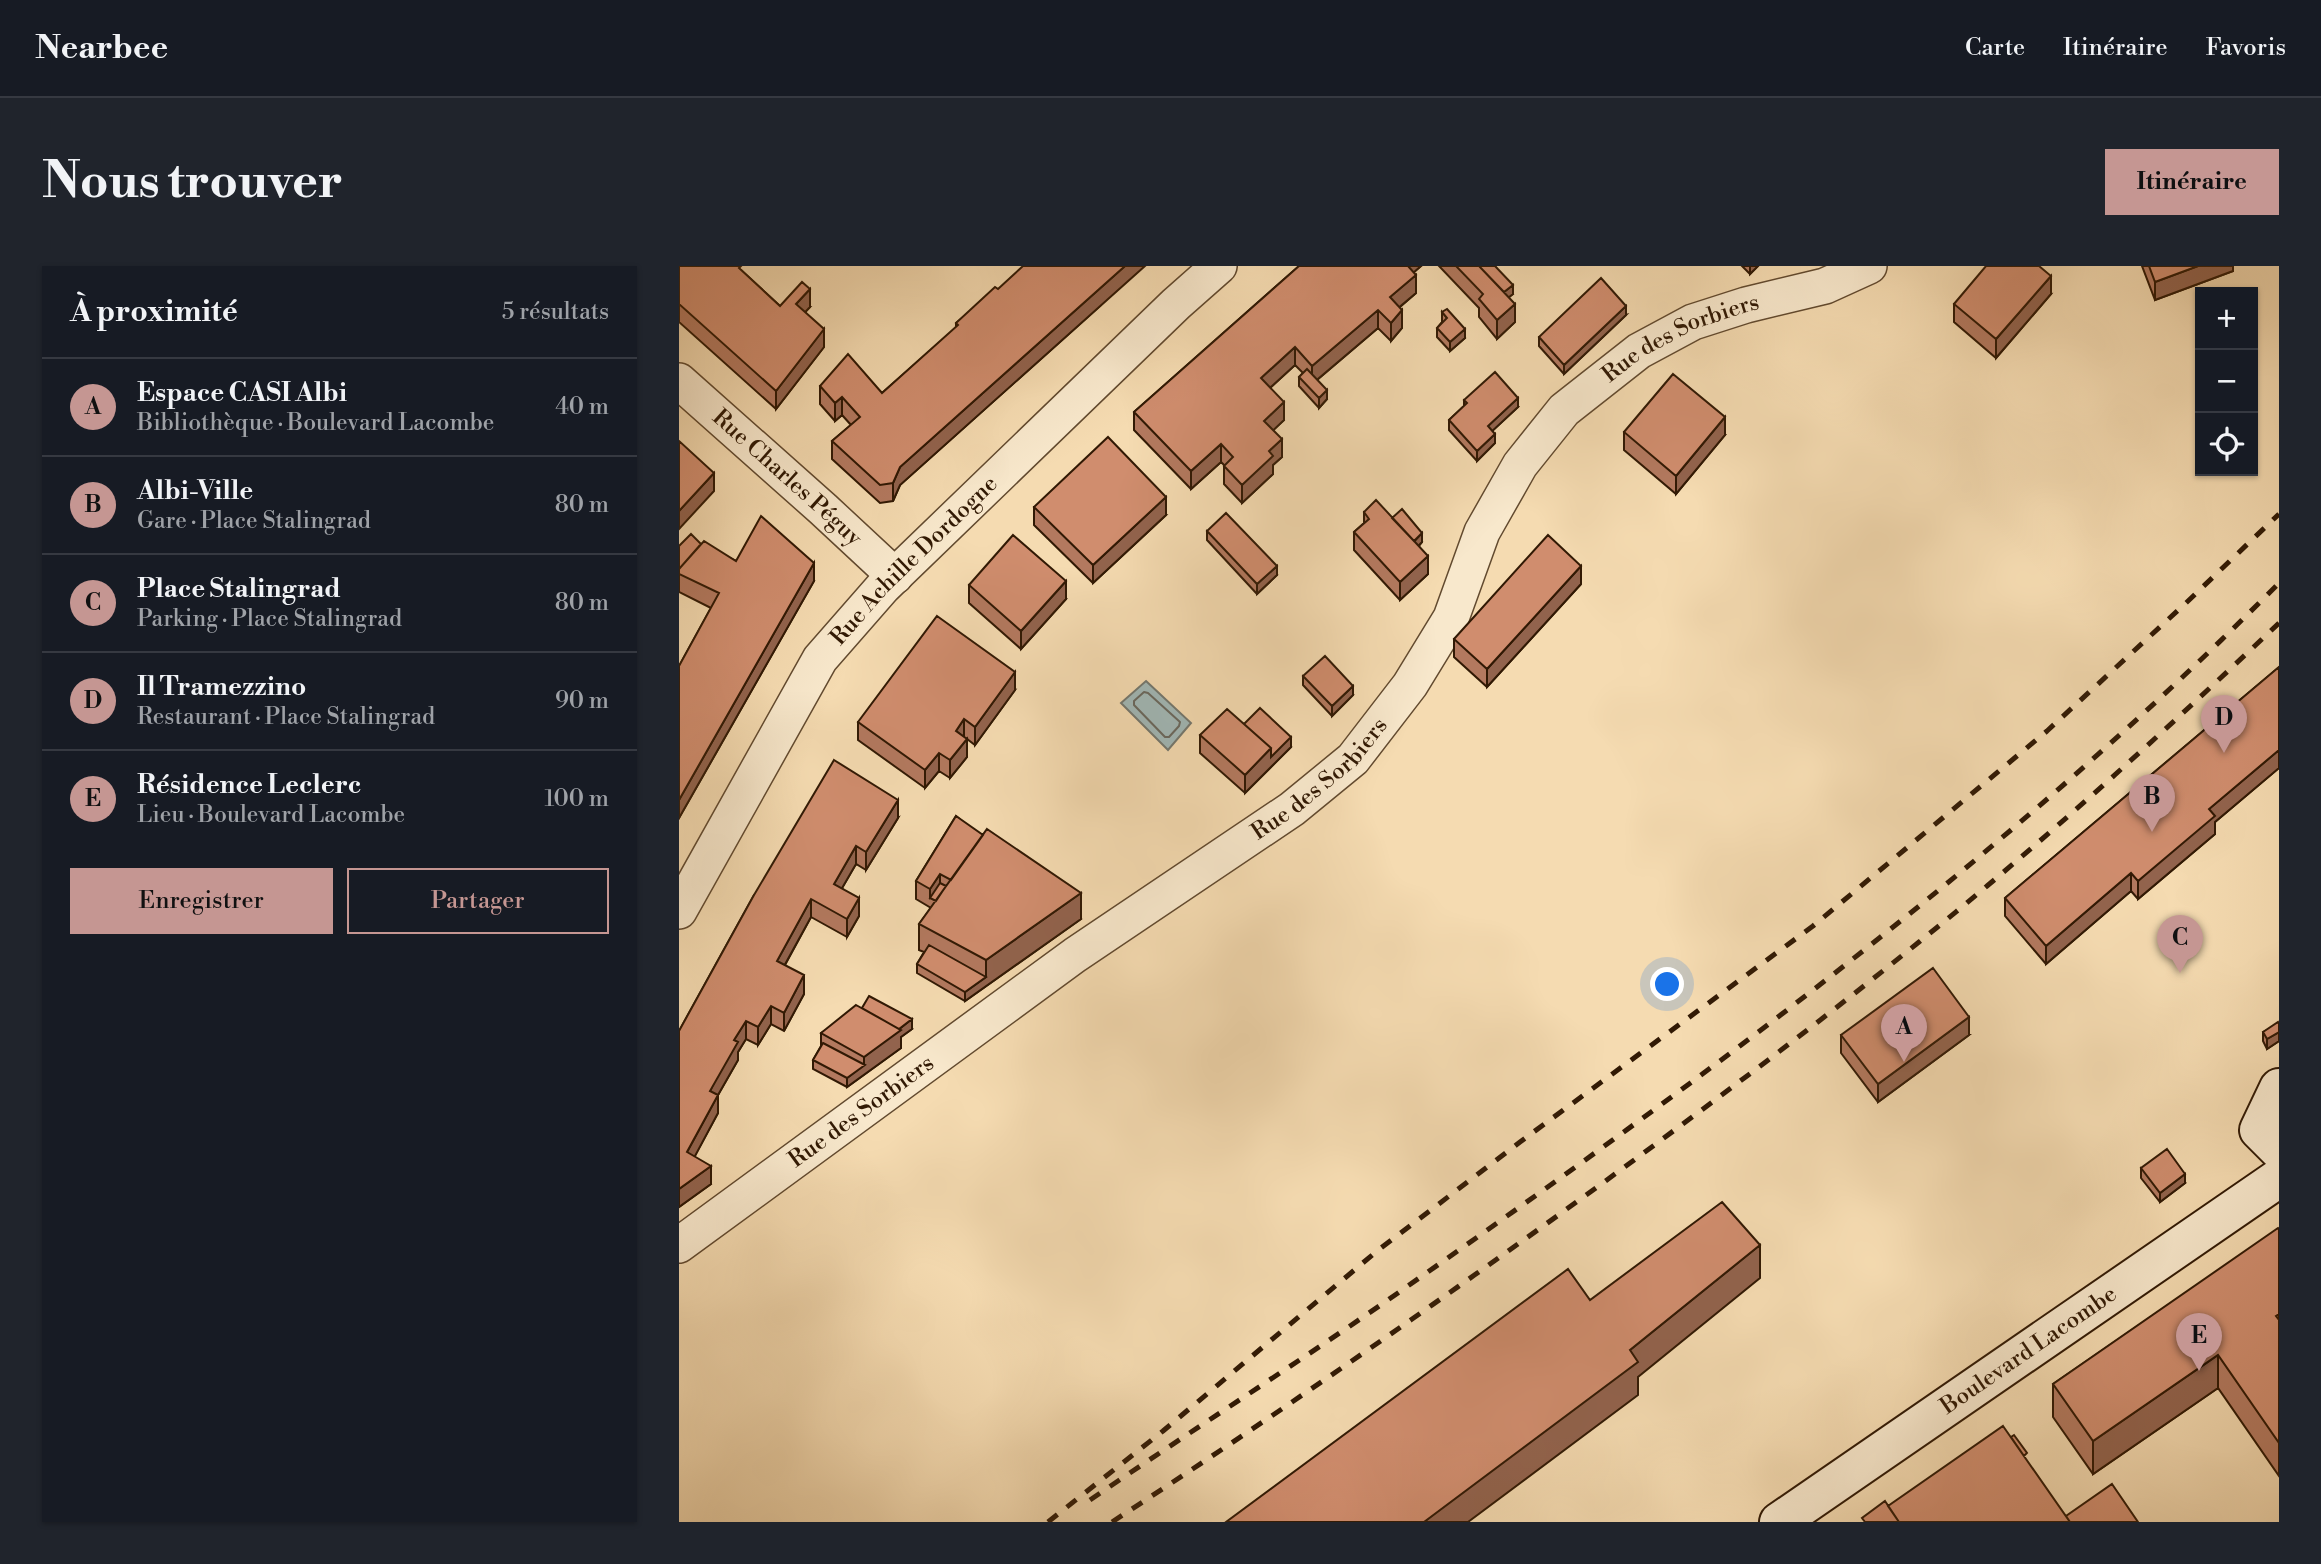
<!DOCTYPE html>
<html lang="fr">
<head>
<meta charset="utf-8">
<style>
	:root { --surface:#171b24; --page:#20242c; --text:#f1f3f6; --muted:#9ea1a6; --line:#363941; --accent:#c59692 }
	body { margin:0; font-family:"Libre Bodoni",serif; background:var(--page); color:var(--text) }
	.controls { position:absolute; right:21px; top:21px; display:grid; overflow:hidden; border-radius:0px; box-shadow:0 2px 5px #0004 }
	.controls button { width:63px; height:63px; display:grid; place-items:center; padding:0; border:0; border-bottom:2px solid var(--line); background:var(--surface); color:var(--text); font:35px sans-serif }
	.you { position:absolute; left:989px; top:719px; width:24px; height:24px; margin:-18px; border:5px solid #fff; border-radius:50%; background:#1a73e8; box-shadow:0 0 0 10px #1a73e833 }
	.badge { display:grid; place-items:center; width:46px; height:46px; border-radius:50%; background:var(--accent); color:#111; font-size:23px; font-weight:700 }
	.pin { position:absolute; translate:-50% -58px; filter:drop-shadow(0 2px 4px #0008) }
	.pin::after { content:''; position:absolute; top:37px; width:24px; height:21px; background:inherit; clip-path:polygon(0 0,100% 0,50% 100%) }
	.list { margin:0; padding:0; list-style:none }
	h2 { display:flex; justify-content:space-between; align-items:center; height:91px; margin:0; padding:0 28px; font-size:30px }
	h2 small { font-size:23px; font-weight:400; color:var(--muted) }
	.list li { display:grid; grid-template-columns:46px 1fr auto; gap:21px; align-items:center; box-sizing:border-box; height:98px; padding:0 28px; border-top:2px solid var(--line) }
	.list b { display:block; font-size:26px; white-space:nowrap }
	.list p { margin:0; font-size:23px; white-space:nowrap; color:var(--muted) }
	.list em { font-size:23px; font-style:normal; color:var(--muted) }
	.actions { display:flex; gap:14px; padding:21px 28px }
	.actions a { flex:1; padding:16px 0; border:2px solid var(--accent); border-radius:0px; text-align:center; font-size:24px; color:var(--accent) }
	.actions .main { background:var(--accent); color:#111 }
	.icon { flex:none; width:38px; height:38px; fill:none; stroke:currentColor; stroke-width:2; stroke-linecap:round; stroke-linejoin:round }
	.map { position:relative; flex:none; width:1600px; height:1256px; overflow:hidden; border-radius:0px }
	header { display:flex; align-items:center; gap:42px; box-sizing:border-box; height:98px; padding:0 35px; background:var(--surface); border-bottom:2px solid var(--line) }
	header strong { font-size:33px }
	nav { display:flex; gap:38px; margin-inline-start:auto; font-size:24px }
	.intro { display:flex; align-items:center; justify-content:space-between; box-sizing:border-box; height:168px; padding:0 42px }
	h1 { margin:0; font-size:49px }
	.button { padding:18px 32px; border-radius:0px; background:var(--accent); color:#111; font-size:24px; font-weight:700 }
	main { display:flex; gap:42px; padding:0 42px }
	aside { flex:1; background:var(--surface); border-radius:0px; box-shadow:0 2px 5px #0004 }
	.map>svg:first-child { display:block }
</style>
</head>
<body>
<header>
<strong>Nearbee</strong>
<nav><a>Carte</a><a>Itinéraire</a><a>Favoris</a></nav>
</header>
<div class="intro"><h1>Nous trouver</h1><a class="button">Itinéraire</a></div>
<main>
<aside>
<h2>À proximité<small>5 résultats</small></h2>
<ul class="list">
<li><span class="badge">A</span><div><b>Espace CASI Albi</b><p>Bibliothèque · Boulevard Lacombe</p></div><em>40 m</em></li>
<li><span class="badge">B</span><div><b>Albi-Ville</b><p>Gare · Place Stalingrad</p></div><em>80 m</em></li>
<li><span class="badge">C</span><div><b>Place Stalingrad</b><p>Parking · Place Stalingrad</p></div><em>80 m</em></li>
<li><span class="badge">D</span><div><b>Il Tramezzino</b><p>Restaurant · Place Stalingrad</p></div><em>90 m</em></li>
<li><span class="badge">E</span><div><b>Résidence Leclerc</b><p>Lieu · Boulevard Lacombe</p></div><em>100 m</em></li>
</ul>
<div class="actions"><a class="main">Enregistrer</a><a>Partager</a></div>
</aside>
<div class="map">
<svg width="1600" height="1256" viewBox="0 0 1600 1256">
	<rect width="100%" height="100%" fill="#f5dbb1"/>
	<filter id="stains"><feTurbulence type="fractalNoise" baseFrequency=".00286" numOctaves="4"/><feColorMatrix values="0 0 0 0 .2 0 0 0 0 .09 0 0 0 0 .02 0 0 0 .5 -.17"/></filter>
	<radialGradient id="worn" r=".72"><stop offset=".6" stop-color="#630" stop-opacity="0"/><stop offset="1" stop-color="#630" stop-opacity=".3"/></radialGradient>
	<!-- water -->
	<path fill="#a1b8b7" stroke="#74786f" stroke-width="2" d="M467 415 512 457 489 484 442 437Z"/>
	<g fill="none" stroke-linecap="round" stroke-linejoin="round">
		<!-- shore -->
		<path stroke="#69685e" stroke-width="2" d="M465 426 469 427 501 456 500 460 490 471H486L455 439V435Z"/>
		<!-- minor casing -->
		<g stroke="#624a2f" stroke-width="38">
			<g id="minor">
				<path id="s1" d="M0 115 144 243 216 310"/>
				<path id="s2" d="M0 645 141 393 204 321 497 38 540 0"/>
				<path id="s3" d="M0 979 396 689 613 543 674 493 731 419 772 352 803 266 841 199 885 144 960 85 1014 56 1067 39 1146 20 1190 0"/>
			</g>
		</g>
		<!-- secondary casing -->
		<g stroke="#311904" stroke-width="42">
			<g id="secondary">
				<path d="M1600 822 1580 864 1600 884"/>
				<path id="s4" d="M1100 1256 1600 912"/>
			</g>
		</g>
		<!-- minor -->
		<use href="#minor" stroke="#f8e8cc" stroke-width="35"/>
		<!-- secondary -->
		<use href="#secondary" stroke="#f8e8cc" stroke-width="38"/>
		<!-- rail -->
		<path stroke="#311904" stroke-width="5" stroke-dasharray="12 12" stroke-linecap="butt" d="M411 1234C509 1167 609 1103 706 1036 1019 817 1331 589 1600 317
			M369 1256 484 1165 698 985 841 876 1134 660 1368 465 1508 336 1600 248
			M433 1256C599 1148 761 1035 921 919 1052 823 1183 725 1308 620 1408 536 1505 447 1600 357"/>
	</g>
	<!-- wall -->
	<path fill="#b3795f" stroke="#311904" stroke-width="2" d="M0 0 62 4 101 40 131 41 126 46 145 81 97 143 0 56Z
		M620 0H742L735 6 737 27 721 41 723 62 712 75 699 62 638 114 648 133 640 142 620 120V111L624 107 616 99 591 122 605 154 594 164 603 191 594 199V208L563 237 545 218V199L542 196 512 223 455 164V146Z
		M760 0H816L834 28 830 31 836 56 818 73 800 51V42Z
		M1063 0H1079L1071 8Z
		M1463 0H1554V5L1476 34Z
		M319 23 421 40 221 219 214 235 201 237 153 193V175L172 159 163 149 156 155 141 138V120L203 127 277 62V57Z
		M1372 28 1317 92 1275 56V38Z
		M763 46 786 72 771 85 758 71V62L763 56Z
		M947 49 885 108 860 80V71Z
		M785 134 839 141 813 165 816 177 798 195 770 164V154L785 140Z
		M945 166 1046 169 997 228 945 184Z
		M355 241 487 249 414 317 355 259Z
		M685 246 713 252 743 276 740 280 749 308 721 334 675 284V266L685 257Z
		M528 265 598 309 578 328 528 274Z
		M22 278 57 295 135 315 0 552V400L32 342 0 326V280Z
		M902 318 808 421 775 391V373Z
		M290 319 387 333 342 383 290 337Z
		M1600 401V502L1536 556V568L1459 633 1452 625 1367 698 1326 650V632Z
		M624 410 674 429 653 450 624 419Z
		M336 424 296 479 288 473V491L271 512 260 505 246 522 179 474V456Z
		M565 458 612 481 566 527 521 487V469Z
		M277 550 402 653 286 735 238 707V698L245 686 240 684V658L252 642 237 633V615Z
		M219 552 187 604 177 598 163 622 180 650 168 671 132 651 106 699 125 728 105 765 92 758 79 779 67 773 59 786V794L39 829V847L15 891 32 918 0 941V765L75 629Z
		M183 742 233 763 222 771V782L168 821 134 803V794L142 780V767Z
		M1600 758V775L1588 783 1584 775V766Z
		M1162 769H1290L1199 836 1162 787Z
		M1462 902 1506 917 1481 936 1462 912Z
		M1600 963V1210L1539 1122 1414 1208 1374 1151V1118Z"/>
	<!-- shaded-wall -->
	<path fill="#92634d" stroke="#311904" stroke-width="2" d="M446 0H466L221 219 214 235V217L221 201Z
		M726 0H742L726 14Z
		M1071 0H1079L1071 8Z
		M1519 0H1554V5L1476 34V16Z
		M737 9V27L711 49V31Z
		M1372 10V28L1317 92V73Z
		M834 19V28L820 39V30Z
		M131 23V41L117 56V38Z
		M836 38V56L818 73V54Z
		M947 40V49L885 108V99Z
		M699 44V62L633 118V100Z
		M723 44V62L712 75V57Z
		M145 63V81L97 143V125Z
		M786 63V72L771 85V76Z
		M616 81V99L582 130V112Z
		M648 124V133L640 142V132Z
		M163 131V149L156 155V137Z
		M839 132V141L809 169V160Z
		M605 136V154L585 173V155Z
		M1046 151V169L997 228V210Z
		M816 168V177L798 195V185Z
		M603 173V191L594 199V208L563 237V219L590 185Z
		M542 178V196L512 223V205Z
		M35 207V225L0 263V245Z
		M487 231V249L414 317V299Z
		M743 267V276L731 289V280Z
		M749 290V308L721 334V316Z
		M135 297V315L0 552V534Z
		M598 300V309L578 328V318Z
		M902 300V318L808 421V403Z
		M387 315V333L342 383V365Z
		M336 406V424L296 479V461Z
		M674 420V429L653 450V440Z
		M285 453V471L277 465Z
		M612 471V481L566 527V509L592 482Z
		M288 473V491L271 512V494Z
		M1600 484V502L1536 556V568L1459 633V615L1530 543Z
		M260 487V505L246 522V504Z
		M219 534V552L187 604V586Z
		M177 580V598L155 636V618Z
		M1452 607V625L1367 698V680Z
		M261 608V626L251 632V623Z
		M402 627V653L286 735V726L307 711V694Z
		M180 632V650L168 671V653Z
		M132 633V651L98 713V695Z
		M125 709V728L105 765V747Z
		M92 740V758L79 779V761Z
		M1290 751V769L1199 836V818Z
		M233 753V763L222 771V782L168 821V812L185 799V791Z
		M67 755V773L59 786V794L31 843V825L55 774Z
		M1600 766V775L1588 783V773Z
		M39 829V847L8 905V886Z
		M32 900V918L0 941V923Z
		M1506 908V917L1481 936V927Z
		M1081 979V1012L959 1111V1129L789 1256H745L951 1084Z
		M1539 1089V1122L1414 1208V1175Z"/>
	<!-- building -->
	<path fill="#d08d6e" stroke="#311904" stroke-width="2" d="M0 0H62L60 2 101 40 123 16 131 23 117 38 145 63 97 125 0 38Z
		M344 0H446L221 201 214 217 201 219 153 175 181 151 163 131 156 137 141 120 169 88 203 127 279 59 277 57 316 21 319 23Z
		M620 0H729L737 9 711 31 723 44 712 57 699 44 633 100 616 81 582 112 605 136 585 155 603 173 590 185 594 190 563 219 545 200 554 191 542 178 512 205 455 146Z
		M777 0H800L836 38 818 54 800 33 804 28Z
		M800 0H816L834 19 825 26Z
		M1307 0H1360L1372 10 1317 73 1275 38Z
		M1470 0H1519L1476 16Z
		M922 12 947 40 885 99 860 71Z
		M768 43 786 63 771 76 758 62 768 52 763 46Z
		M628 103 648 124 640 132 620 111Z
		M816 106 839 132 809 160 816 168 798 185 770 154 788 137 785 134Z
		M994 108 1046 151 997 210 945 166Z
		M429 171 487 231 414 299 355 241Z
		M0 175 35 207 0 245Z
		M697 234 749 290 721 316 675 266 690 253 685 246Z
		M723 243 743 267 735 275 713 252Z
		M547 247 598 300 578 318 528 265Z
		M82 250 135 297 0 534V400L40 327 0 308V303L25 275 57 295Z
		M12 268 22 278 0 303V280Z
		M334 269 387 315 342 365 290 319Z
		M869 269 902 300 808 403 775 373Z
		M258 350 336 406 296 461 285 453 277 465 288 473 271 494 260 487 246 504 179 456Z
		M646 390 674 420 653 440 624 410Z
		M1600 401V484L1530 543 1536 550 1459 615 1452 607 1367 680 1326 632Z
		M581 442 612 471 592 491V482L565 458Z
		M548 443 592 482 566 509 521 469Z
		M155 494 219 534 187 586 177 580 155 618 180 632 168 653 132 633 98 695 125 709 105 747 92 740 79 761 67 755 55 774 59 776 31 825 39 829 8 886 32 900 0 923V765L75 629Z
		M277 550 304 569 272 614 261 608 251 623 237 615Z
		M308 563 402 627 307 694 240 658Z
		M261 617 267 620 257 635 251 632Z
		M250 679 307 711 286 726 238 698Z
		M1254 702 1290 751 1199 818 1162 769Z
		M190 730 233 753 220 763 183 742Z
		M177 739 222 764 185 791 142 767Z
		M1599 756 1600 758V766L1588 773 1584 766Z
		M144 777 186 799 168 812 134 794Z
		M1488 883 1506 908 1481 927 1462 902Z
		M1043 936 1081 979 951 1084 959 1096 745 1256H547L889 1003 911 1034Z
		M1599 962 1600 963V1048L1597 1050 1600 1054V1177L1539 1089 1414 1175 1374 1118Z
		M1324 1160 1391 1256H1220L1209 1240Z
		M1335 1169 1348 1187 1345 1190 1332 1171Z
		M1433 1218 1459 1256H1391L1387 1250Z
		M1206 1235 1220 1256H1186L1183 1252Z"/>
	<g text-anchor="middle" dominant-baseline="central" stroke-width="5" stroke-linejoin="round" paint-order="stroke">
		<!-- street labels -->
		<g font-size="23" fill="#311904" stroke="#f8e8cc">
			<text stroke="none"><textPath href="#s3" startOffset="1381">Rue des Sorbiers</textPath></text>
			<text stroke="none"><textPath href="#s1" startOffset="145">Rue Charles Péguy</textPath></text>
			<text stroke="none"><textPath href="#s2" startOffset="425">Rue Achille Dordogne</textPath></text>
			<text stroke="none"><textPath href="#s3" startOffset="793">Rue des Sorbiers</textPath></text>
			<text stroke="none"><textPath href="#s3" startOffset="226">Rue des Sorbiers</textPath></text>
			<text stroke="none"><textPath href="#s4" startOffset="303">Boulevard Lacombe</textPath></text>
		</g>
	</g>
	<rect width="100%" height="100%" filter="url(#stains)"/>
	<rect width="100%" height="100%" fill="url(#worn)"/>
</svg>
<div class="controls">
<button>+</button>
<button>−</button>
<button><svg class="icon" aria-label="locate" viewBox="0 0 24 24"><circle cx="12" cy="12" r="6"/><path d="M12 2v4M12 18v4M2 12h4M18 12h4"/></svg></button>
</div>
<div class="you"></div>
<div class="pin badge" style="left:1225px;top:796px">A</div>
<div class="pin badge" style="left:1473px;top:566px">B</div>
<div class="pin badge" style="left:1501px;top:707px">C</div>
<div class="pin badge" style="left:1545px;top:487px">D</div>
<div class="pin badge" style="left:1520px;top:1105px">E</div>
</div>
</main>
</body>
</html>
